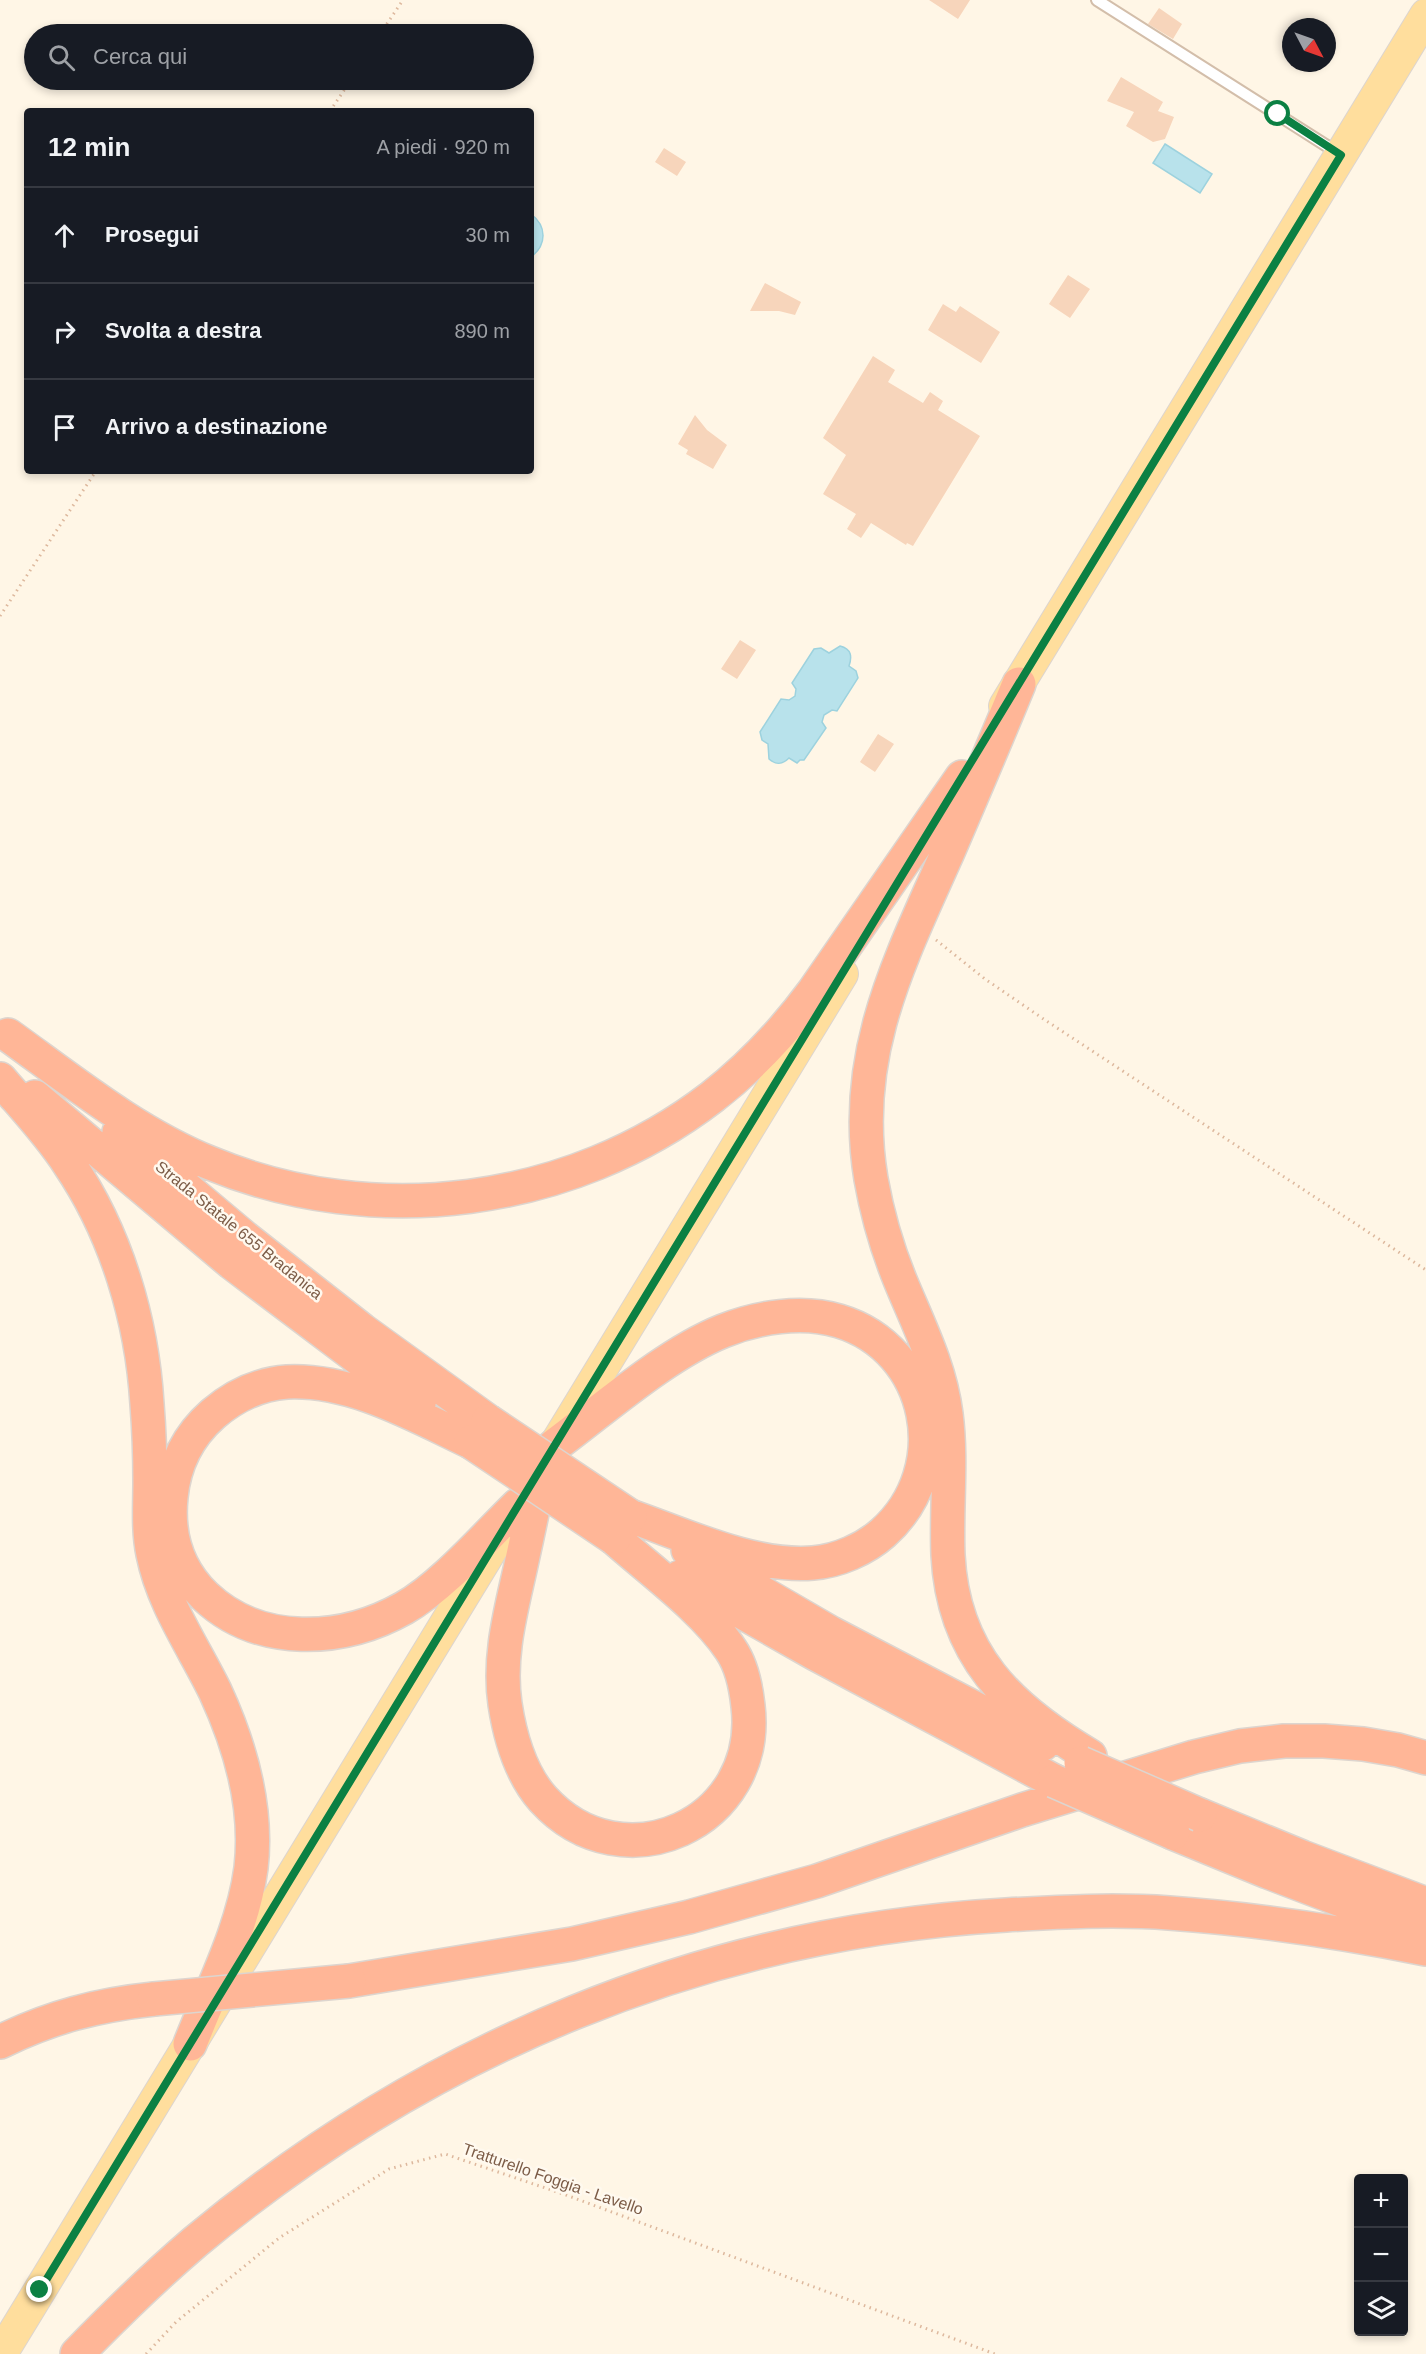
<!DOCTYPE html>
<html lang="it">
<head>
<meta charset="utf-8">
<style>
	:root { --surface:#171b24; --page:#20242c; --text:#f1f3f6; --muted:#9ea1a6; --line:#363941 }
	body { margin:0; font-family:Helvetica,sans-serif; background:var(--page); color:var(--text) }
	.controls { position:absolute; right:18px; bottom:18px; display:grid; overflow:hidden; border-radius:6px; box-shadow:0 3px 9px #0003 }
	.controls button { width:54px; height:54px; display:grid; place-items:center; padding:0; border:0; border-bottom:2px solid var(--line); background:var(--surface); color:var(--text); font:30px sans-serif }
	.compass { position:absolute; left:1282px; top:18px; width:54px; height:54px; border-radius:50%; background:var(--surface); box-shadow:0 3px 9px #0003; rotate:131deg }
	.stop { position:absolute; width:18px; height:18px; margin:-14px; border:4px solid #0b8043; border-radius:50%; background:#fff }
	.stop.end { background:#0b8043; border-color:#fff; box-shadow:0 2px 6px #0008 }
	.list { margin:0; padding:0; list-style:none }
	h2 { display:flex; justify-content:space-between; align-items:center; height:78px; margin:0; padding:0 24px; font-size:26px }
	h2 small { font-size:20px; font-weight:400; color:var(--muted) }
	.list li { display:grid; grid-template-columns:39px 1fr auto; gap:18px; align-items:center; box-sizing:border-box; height:96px; padding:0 24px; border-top:2px solid var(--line) }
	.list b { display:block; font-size:22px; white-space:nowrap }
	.list em { font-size:20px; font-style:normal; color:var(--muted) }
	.icon { flex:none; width:33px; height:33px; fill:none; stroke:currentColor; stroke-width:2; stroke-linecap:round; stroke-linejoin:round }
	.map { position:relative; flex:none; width:1426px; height:2354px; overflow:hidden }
	.search { position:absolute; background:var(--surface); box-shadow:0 3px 9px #0003; left:24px; top:24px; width:510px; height:66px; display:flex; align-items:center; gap:15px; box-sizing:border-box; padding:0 21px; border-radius:33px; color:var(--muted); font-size:22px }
	.panel { position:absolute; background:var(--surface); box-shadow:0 3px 9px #0003; left:24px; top:108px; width:510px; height:366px; border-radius:6px }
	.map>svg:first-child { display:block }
</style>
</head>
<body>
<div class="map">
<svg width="1426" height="2354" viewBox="0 0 1426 2354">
	<rect width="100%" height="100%" fill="#fff6e6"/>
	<!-- water -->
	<path fill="#b8e2eb" stroke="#9dd2de" stroke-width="1.5" d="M1165 144 1212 174 1200 193 1153 163Z
		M531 214C547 226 547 245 531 257Z
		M840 646C852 649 852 657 849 666L856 671 858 678 837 711 832 710 824 715 822 722 826 728 804 760H800L797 763 789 758C782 765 776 765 769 759L768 744 762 740 760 732 781 699 789 700 795 696 796 689 792 683 814 649 821 648 829 653Z"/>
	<!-- building -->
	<path fill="#f7d5bb" d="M929 0H970L958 19Z
		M1159 8 1182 24 1173 39 1148 24Z
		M1121 77 1163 102 1158 111 1174 117 1165 139 1153 142 1126 126 1134 112 1107 101Z
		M664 148 686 162 677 176 655 162Z
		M1068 275 1090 289 1070 318 1049 304Z
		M765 283 801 302 795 315 779 311H750Z
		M943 304 956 312 960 306 1000 332 981 363 928 330Z
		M873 356 895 370 888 382 923 403 930 392 943 401 938 410 980 436 913 546 907 543 906 545 871 523 861 538 847 529 856 514 823 494 846 455 823 438Z
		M695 415 707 430 727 445 713 469 686 454 688 450 678 444Z
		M740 640 756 650 737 679 721 669Z
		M878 734 894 744 875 772 860 762Z"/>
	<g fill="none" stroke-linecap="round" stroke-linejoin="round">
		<!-- lane casing -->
		<g stroke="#d3beaa" stroke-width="14">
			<path id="lane" d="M1097 0 1338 153"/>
		</g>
		<!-- primary casing -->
		<g stroke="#ddd5cf" stroke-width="34">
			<path id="primary" d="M1005 706 1426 15
				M557 1442 842 974
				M1 2354 503 1530"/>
		</g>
		<!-- highway casing -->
		<g stroke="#ddd5cf" stroke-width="36">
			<path id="highway" d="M1019 684C996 740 972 796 948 852 900 960 850 1055 871 1179 877 1213 887 1248 900 1280 918 1324 940 1366 946 1414 952 1460 946 1508 948 1555 953 1655 1009 1708 1090 1756
				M8 1035C72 1081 136 1133 210 1163 375 1231 570 1206 712 1097 751 1067 785 1030 814 991L962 777
				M0 1079C23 1106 49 1133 69 1164 116 1233 142 1320 147 1404 149 1429 150 1456 150 1482 150 1506 148 1530 153 1554 163 1604 193 1646 215 1691 240 1745 258 1808 251 1868 243 1929 212 1988 190 2044
				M35 1097 232 1263 419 1404
				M119 1132 245 1238 362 1330 488 1421
				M471 1442C414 1415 352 1379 287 1382 259 1384 234 1396 213 1414 188 1436 174 1465 171 1497 167 1535 177 1569 205 1596 259 1647 342 1643 404 1608 443 1586 486 1536 518 1505
				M554 1446C604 1409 666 1354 723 1331 758 1317 802 1310 839 1321 932 1349 955 1469 883 1533 865 1549 838 1561 813 1563 754 1568 685 1535 630 1516
				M541 1468C535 1500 528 1533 521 1565 511 1611 498 1656 505 1704 510 1737 520 1773 543 1799 623 1887 762 1823 748 1706 746 1687 742 1666 731 1650 705 1610 650 1570 614 1538
				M688 1550 831 1633 1043 1744
				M680 1577 814 1653 1054 1781
				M1200 1815 1302 1857 1426 1904
				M1173 1833 1268 1872 1425 1932
				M349 1981 572 1944 689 1917 817 1881 1022 1810 1194 1757 1240 1746 1284 1741H1324L1363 1744 1398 1750 1426 1758
				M0 2042C51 2017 97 2005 154 1999
				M77 2354C115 2315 154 2277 195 2242 427 2049 704 1932 1006 1915 1060 1912 1115 1909 1169 1913 1256 1919 1341 1932 1426 1949"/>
		</g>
		<!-- path -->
		<path stroke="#ddb89d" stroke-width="3" stroke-dasharray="1.5 4.5" stroke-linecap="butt" d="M380 34 403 0
			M330 111 351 80
			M0 616 96 471
			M936 940 985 979 1045 1020 1426 1270
			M146 2354 176 2322 279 2238 389 2169 445 2154 566 2195 995 2354"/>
		<!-- lane -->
		<use href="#lane" stroke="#fff" stroke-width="10"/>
		<!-- primary -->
		<use href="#primary" stroke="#ffde9d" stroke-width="32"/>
		<!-- highway -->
		<use href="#highway" stroke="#ffb697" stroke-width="33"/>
		<!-- highway-bridge casing -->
		<g stroke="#ddd5cf" stroke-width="36" stroke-linecap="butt">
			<path id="highway-bridge" d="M488 1421 630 1516
				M471 1442 614 1538
				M1081 1763 1200 1815
				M1054 1781 1173 1833
				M154 1999 349 1981"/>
		</g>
		<!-- highway-bridge -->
		<use href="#highway-bridge" stroke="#ffb697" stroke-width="33"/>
	</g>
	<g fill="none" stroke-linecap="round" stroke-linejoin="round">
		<!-- route -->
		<path stroke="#0b8043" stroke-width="8" d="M40 2290 1341 155 1278 114"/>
	</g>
	<g text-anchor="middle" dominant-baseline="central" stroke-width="5" stroke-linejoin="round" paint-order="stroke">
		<!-- street labels -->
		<g font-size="16" fill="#7c5c47" stroke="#fff9ef">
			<text transform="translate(239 1230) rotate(39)">Strada Statale 655 Bradanica</text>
			<text transform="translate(553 2179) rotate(19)">Tratturello Foggia - Lavello</text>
		</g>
	</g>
</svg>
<div class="controls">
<button>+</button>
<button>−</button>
<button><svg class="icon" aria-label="layers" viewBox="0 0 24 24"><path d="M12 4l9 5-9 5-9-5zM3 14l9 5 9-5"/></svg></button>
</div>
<svg class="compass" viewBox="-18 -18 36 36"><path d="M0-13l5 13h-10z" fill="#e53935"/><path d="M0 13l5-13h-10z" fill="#9ea1a6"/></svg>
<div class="stop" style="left:1278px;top:114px"></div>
<div class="stop end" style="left:40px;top:2290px"></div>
<div class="search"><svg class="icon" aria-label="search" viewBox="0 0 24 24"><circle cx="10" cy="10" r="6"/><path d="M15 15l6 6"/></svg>Cerca qui</div>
<section class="panel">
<h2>12 min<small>A piedi · 920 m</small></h2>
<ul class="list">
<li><svg class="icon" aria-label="ahead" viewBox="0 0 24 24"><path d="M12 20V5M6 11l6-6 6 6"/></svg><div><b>Prosegui</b></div><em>30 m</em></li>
<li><svg class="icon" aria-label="right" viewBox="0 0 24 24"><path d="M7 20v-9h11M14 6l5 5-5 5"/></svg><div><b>Svolta a destra</b></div><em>890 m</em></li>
<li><svg class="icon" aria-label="arrive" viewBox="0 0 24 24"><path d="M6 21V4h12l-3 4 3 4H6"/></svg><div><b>Arrivo a destinazione</b></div></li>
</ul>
</section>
</div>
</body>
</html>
